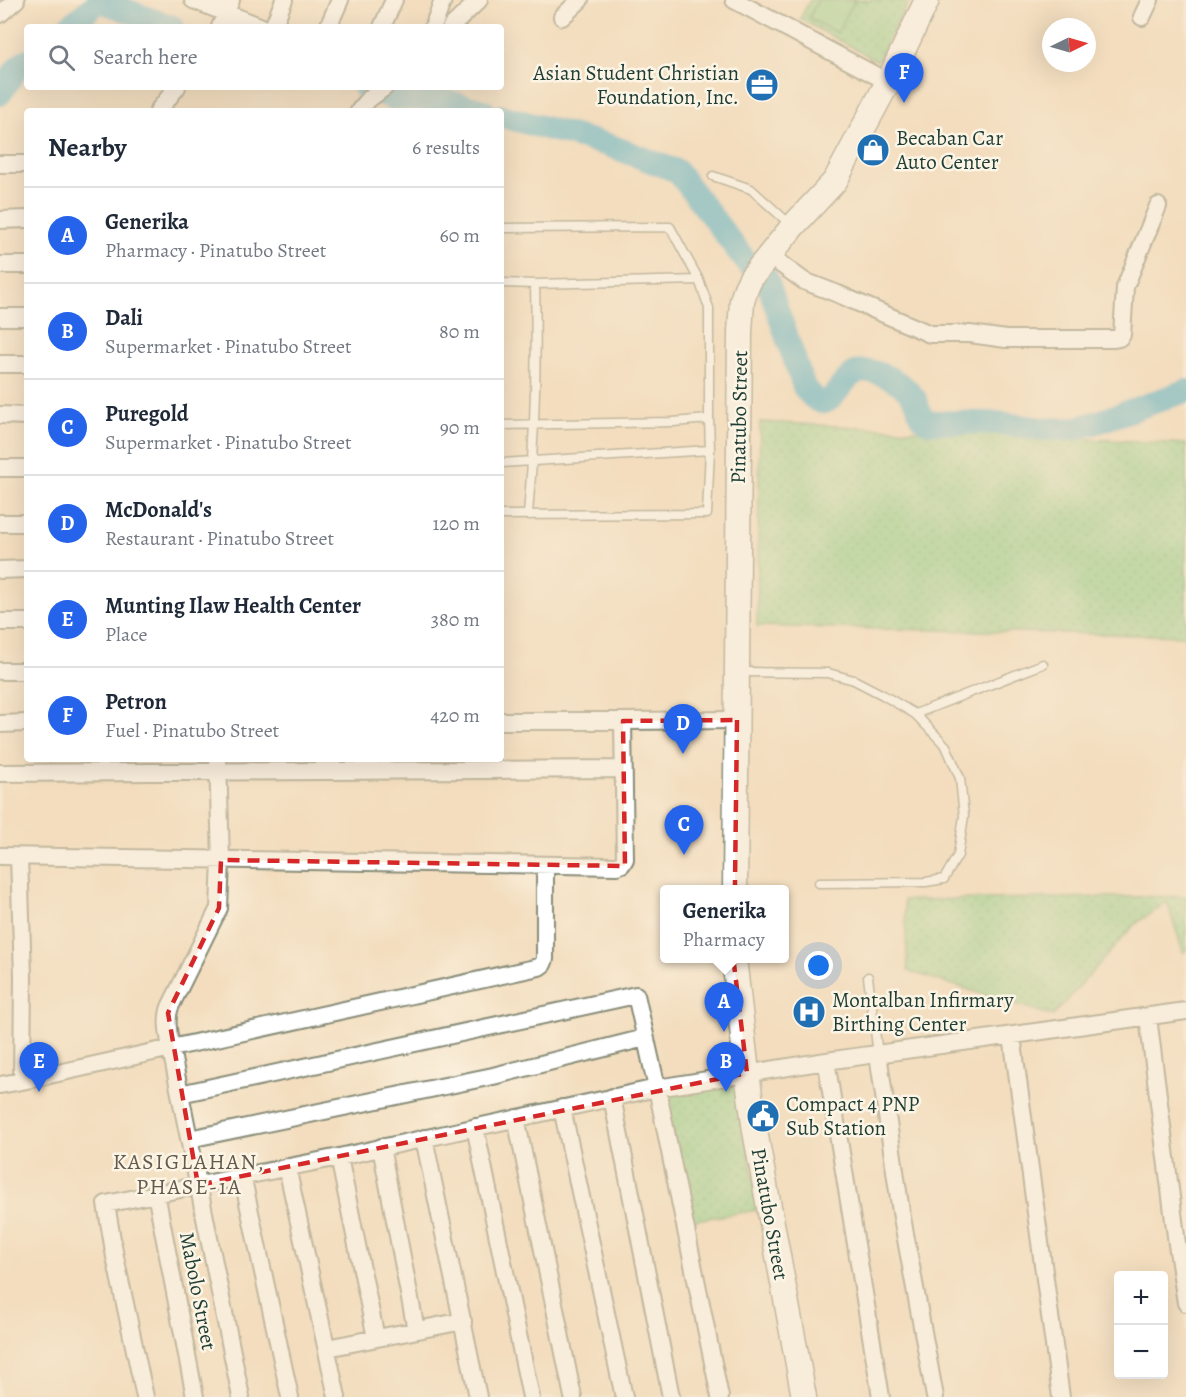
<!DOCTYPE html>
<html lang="en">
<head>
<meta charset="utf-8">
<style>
	:root { --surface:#fff; --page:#f2f2f3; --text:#1f2937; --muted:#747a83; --line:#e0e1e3; --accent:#2563eb }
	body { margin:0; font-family:Alegreya,serif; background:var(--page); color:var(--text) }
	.controls { position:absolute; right:18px; bottom:18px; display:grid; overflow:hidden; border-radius:6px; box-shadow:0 6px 24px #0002 }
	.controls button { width:54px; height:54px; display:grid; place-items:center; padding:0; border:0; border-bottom:2px solid var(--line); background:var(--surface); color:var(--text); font:30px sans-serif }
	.compass { position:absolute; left:1042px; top:18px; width:54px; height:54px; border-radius:50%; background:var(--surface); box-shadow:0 6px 24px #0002; rotate:85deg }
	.you { position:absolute; left:819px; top:966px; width:21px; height:21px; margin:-15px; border:4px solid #fff; border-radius:50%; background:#1a73e8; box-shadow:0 0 0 9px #1a73e833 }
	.badge { display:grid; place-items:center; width:39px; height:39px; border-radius:50%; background:var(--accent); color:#fff; font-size:20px; font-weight:700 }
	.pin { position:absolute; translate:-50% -50px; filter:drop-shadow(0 2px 3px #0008) }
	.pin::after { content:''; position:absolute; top:32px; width:21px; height:18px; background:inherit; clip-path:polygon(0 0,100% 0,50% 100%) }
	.popup { position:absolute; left:660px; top:885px; width:129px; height:78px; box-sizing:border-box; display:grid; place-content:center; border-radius:6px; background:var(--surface); filter:drop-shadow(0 2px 4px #0005); font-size:20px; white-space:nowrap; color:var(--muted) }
	.popup b { font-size:22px; color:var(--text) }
	.popup::after { content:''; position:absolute; left:50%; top:100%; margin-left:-12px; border:12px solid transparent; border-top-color:var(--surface) }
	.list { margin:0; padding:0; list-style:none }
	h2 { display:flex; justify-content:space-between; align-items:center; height:78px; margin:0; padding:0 24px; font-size:26px }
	h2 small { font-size:20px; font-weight:400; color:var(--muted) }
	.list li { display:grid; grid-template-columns:39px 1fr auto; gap:18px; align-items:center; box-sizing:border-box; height:96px; padding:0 24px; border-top:2px solid var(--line) }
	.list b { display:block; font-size:22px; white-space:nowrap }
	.list p { margin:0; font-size:20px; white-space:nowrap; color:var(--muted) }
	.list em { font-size:20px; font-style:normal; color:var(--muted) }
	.icon { flex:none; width:33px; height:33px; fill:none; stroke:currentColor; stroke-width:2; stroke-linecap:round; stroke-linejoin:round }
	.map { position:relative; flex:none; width:1186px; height:1397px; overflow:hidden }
	.search { position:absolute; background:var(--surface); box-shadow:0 6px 24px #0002; left:24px; top:24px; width:480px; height:66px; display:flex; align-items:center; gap:15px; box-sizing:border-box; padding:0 21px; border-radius:6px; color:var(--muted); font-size:22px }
	.panel { position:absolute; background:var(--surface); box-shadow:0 6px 24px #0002; left:24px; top:108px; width:480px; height:654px; border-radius:6px }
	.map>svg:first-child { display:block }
</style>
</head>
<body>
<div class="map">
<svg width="1186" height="1397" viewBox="0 0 1186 1397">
	<defs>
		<pattern id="grass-dots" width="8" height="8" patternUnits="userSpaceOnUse" patternTransform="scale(1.5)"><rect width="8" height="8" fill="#8dd28b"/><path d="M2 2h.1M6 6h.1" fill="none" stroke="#73ac72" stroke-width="1.8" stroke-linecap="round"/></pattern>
	</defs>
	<rect width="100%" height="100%" fill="#fcf5e5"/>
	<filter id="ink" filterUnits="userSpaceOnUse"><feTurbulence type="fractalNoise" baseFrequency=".0167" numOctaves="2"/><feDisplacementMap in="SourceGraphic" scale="12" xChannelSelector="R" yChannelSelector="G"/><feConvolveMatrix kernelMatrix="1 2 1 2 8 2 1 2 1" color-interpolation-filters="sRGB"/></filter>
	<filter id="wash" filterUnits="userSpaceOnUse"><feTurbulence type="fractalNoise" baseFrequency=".008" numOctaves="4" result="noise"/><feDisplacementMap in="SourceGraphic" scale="24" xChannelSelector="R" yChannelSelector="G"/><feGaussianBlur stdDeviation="1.35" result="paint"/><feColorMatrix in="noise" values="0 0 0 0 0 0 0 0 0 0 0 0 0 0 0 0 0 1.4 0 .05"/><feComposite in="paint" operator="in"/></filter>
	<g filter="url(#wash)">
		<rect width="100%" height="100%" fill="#f3ddbe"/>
		<!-- grass -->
		<path fill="url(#grass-dots)" stroke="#568860" stroke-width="1.5" d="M810 0H910L877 61 800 19Z
			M760 422 1186 444V636L757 626Z
			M1186 896V951L1183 952 1167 902 1134 925 1053 1016 908 971 904 900Z
			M737 1081 759 1210 689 1221 664 1093Z"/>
		<!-- pitch -->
		<path fill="#8dd28b" stroke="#568860" stroke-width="1.5" d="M818 0H855L837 33 809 18Z"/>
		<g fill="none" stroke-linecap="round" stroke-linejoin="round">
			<!-- river -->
			<path stroke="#4cb0cc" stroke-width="24" d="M68 27 100 1 173 27
				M364 87 393 98 440 99 484 111
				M0 94 18 67 27 60
				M501 116 608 145 677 171 748 264
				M766 277 804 387C809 393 816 404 825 402 835 399 843 379 855 373 872 365 905 383 915 399 918 403 919 411 920 416L928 422 997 423 1044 429H1073L1098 422 1186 391"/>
		</g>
	</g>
	<g filter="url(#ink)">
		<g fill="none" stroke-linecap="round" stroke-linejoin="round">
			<!-- lane casing -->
			<g stroke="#898d79" stroke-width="11">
				<path id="lane" d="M713 176 751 189 792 226
					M501 228 670 227 699 280 709 308V419L710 450 707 514 501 515
					M501 283 535 284 699 280
					M501 425 673 422 709 419
					M501 463 710 450
					M528 514C535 437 537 361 535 284
					M740 672 828 673 854 680 883 695 915 714 1043 664
					M819 883 926 882 944 879 958 855 964 816 960 778 946 746 915 714
					M868 977 878 1054"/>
			</g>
			<!-- street casing -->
			<g stroke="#898d79" stroke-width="20">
				<path id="street" d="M193 0 262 27
					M734 0 888 82
					M0 14 16 0
					M562 17 580 0
					M1142 17 1150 0
					M220 27 231 0
					M273 27 284 0
					M328 27 340 0
					M382 27 394 0
					M433 27 443 0
					M451 27 479 0
					M158 111 177 87
					M359 111 369 99 385 87
					M0 164H27
					M0 220 27 219
					M768 255 804 281 838 294 930 334H970L1006 339H1114L1119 338 1122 335 1125 287 1158 206
					M0 265H27
					M0 317H27
					M0 364H27
					M0 415 27 416
					M0 468H27
					M0 523H27
					M0 570 27 569
					M0 622H27
					M0 671H27
					M501 721H623L737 720
					M0 724 27 723
					M218 759 221 860 219 908 170 1007C165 1020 169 1035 171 1049L241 1397
					M0 773 622 769
					M0 856 617 866 622 864 625 859 623 721
					M19 857 23 976 22 1081
					M1148 1017 1177 1244 1186 1303
					M1012 1036 1061 1397
					M878 1054 901 1212 935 1397
					M826 1061 881 1397
					M0 1085 22 1081 539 967 543 964 545 959V865
					M180 1094 636 995 657 1088 720 1397
					M612 1097 671 1397
					M562 1108 624 1397
					M516 1118 573 1397
					M475 1127 531 1397
					M424 1138 478 1397
					M189 1139 493 1076 645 1038
					M381 1147 416 1330
					M339 1157 376 1338
					M287 1167 337 1397
					M242 1175 290 1397
					M156 1193 195 1397
					M327 1348 463 1321
					M145 1397 115 1257 106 1204 339 1157 657 1088 826 1061 1186 1011"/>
			</g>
			<!-- secondary casing -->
			<g stroke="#898d79" stroke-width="27">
				<path id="secondary" d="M735 890 740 332 742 301 746 288 751 278 793 226 835 181 888 82 927 0
					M734 958 747 1073 755 1131 804 1397"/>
			</g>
			<!-- lane -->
			<use href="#lane" stroke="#fff" stroke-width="8"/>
			<!-- street -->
			<use href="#street" stroke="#fff" stroke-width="16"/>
			<!-- secondary -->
			<use href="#secondary" stroke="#fff" stroke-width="24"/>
		</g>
	</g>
	<!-- marked area -->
	<path d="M0 0H1186V1397H0ZM737 720 734 964 747 1073 198 1185 168 1013 219 908 221 860 625 866 623 721Z" fill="#f3ddbe" fill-opacity=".55" fill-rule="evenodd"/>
	<path fill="none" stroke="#d62828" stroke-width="4.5" stroke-dasharray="12 8" stroke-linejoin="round" d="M737 720 734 964 747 1073 198 1185 168 1013 219 908 221 860 625 866 623 721Z"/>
	<!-- icons -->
	<defs>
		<g id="office-disc" transform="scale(1.725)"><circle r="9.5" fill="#1f6fb2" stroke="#fcf5e5"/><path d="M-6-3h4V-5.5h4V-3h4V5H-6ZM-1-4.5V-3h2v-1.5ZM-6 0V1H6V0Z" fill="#fff"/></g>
		<g id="shop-disc" transform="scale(1.725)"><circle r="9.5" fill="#1f6fb2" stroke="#fcf5e5"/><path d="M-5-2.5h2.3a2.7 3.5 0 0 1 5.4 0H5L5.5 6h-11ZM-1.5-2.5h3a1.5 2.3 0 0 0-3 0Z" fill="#fff"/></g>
		<g id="hospital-disc" transform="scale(1.725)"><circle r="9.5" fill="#1f6fb2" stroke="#fcf5e5"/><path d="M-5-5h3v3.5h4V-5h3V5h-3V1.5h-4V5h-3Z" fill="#fff"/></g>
		<g id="civic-disc" transform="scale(1.725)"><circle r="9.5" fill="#1f6fb2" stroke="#fcf5e5"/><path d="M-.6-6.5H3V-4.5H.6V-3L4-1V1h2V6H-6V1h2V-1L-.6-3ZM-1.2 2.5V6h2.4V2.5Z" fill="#fff"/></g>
	</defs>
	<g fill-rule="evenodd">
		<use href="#office-disc" x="762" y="85"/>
		<use href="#shop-disc" x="873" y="150"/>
		<use href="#hospital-disc" x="809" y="1012"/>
		<use href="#civic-disc" x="763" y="1116"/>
	</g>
	<g text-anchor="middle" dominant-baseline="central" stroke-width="5" stroke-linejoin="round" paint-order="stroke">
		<!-- poi labels -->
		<g font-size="21" fill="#1f3d34" stroke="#fcf5e5" text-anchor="start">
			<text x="739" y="73" text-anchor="end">Asian Student Christian<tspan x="739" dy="24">Foundation, Inc.</tspan></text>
			<text x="896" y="138">Becaban Car<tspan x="896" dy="24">Auto Center</tspan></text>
			<text x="832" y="1000">Montalban Infirmary<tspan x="832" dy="24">Birthing Center</tspan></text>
			<text x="786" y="1104">Compact 4 PNP<tspan x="786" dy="24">Sub Station</tspan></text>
		</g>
		<!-- street labels -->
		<g font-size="21" fill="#1f3d34" stroke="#fcf5e5">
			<text transform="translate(739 417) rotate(-89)">Pinatubo Street</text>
			<text transform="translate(770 1214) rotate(80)">Pinatubo Street</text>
			<text transform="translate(198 1291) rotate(79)">Mabolo Street</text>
		</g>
		<!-- neighbourhood labels -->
		<g font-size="22" letter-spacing="1.5" fill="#64594d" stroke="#fcf5e5">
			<text x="189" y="1162">KASIGLAHAN,<tspan x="189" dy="25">PHASE-1A</tspan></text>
		</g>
	</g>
</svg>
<div class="controls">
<button>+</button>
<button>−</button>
</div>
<svg class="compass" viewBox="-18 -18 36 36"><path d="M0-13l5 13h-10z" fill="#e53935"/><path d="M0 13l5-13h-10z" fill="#747a83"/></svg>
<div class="you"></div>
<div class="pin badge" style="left:724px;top:1032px">A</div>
<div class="popup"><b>Generika</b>Pharmacy</div>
<div class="pin badge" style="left:726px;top:1092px">B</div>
<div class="pin badge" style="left:684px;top:855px">C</div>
<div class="pin badge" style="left:683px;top:754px">D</div>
<div class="pin badge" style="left:39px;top:1092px">E</div>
<div class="pin badge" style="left:904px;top:103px">F</div>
<div class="search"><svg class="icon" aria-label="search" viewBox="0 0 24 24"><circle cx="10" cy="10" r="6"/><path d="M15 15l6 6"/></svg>Search here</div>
<section class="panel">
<h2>Nearby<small>6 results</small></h2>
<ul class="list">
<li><span class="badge">A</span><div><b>Generika</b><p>Pharmacy · Pinatubo Street</p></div><em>60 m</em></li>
<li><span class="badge">B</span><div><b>Dali</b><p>Supermarket · Pinatubo Street</p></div><em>80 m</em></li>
<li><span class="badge">C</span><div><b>Puregold</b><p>Supermarket · Pinatubo Street</p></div><em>90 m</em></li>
<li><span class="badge">D</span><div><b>McDonald's</b><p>Restaurant · Pinatubo Street</p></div><em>120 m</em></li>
<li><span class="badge">E</span><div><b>Munting Ilaw Health Center</b><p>Place</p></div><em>380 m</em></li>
<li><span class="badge">F</span><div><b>Petron</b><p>Fuel · Pinatubo Street</p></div><em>420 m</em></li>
</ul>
</section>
</div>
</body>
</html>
